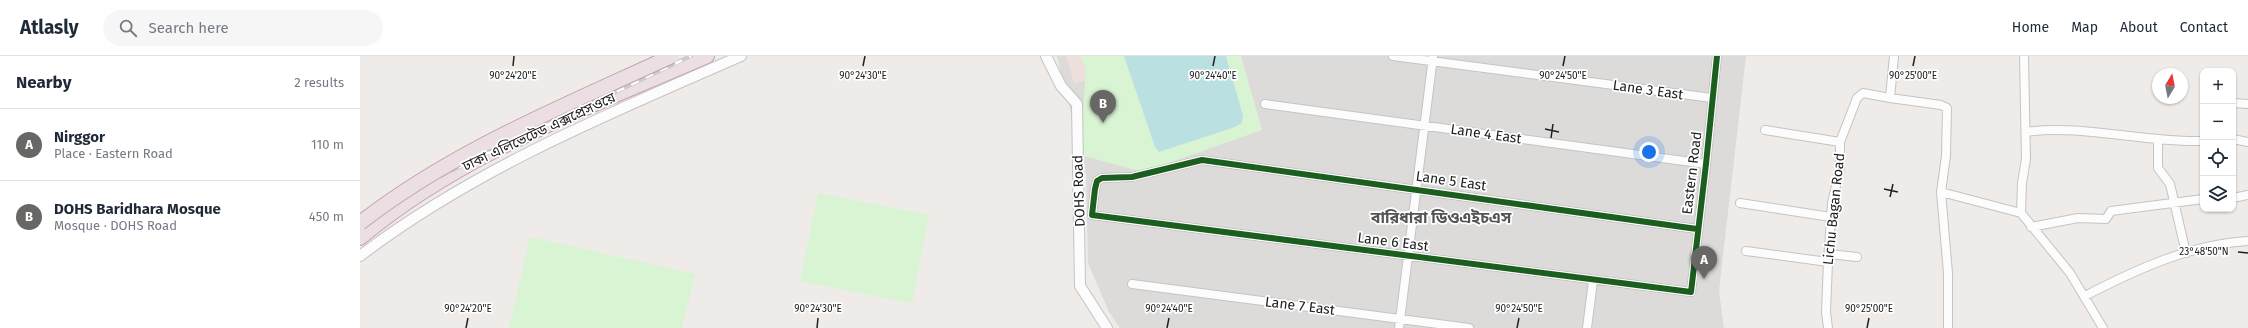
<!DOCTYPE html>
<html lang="en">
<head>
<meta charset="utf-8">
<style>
	:root { --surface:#fff; --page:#f6f6f7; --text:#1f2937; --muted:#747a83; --line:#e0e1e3; --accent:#686766 }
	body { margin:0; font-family:"Fira Sans","Noto Sans Bengali",sans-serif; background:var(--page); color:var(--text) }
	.controls { position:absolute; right:12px; top:12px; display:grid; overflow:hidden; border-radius:8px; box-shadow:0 1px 3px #0004 }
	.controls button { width:36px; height:36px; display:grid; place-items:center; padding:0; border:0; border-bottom:1px solid var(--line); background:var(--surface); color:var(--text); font:20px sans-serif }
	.compass { position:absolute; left:1792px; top:12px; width:36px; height:36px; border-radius:50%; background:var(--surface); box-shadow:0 1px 3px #0004; rotate:10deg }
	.you { position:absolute; left:1289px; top:96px; width:14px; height:14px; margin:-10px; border:3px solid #fff; border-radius:50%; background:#1a73e8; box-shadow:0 0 0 6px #1a73e833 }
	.badge { display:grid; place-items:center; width:26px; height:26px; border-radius:50%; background:var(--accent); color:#fff; font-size:13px; font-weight:700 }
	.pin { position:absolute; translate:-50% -33px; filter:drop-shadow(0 1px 2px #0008) }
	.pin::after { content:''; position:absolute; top:21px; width:14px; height:12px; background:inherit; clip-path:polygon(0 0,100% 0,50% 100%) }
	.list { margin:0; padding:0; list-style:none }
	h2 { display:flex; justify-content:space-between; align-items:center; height:52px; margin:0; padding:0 16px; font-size:17px }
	h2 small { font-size:13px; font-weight:400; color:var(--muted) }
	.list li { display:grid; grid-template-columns:26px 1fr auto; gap:12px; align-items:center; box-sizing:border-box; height:72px; padding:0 16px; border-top:1px solid var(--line) }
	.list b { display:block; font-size:15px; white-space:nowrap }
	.list p { margin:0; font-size:13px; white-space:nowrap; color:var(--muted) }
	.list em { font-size:13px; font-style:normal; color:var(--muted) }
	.icon { flex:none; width:22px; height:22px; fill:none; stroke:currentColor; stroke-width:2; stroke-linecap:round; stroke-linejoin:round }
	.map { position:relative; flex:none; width:1888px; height:272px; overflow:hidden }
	header { display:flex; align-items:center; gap:24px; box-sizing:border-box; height:56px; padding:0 20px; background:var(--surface); border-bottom:1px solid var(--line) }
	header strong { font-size:19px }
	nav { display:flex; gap:22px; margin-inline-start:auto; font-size:14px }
	.search { width:280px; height:36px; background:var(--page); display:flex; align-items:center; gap:10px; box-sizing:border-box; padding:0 14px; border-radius:22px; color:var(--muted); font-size:15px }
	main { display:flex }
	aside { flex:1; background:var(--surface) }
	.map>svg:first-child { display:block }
</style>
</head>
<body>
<header>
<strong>Atlasly</strong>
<div class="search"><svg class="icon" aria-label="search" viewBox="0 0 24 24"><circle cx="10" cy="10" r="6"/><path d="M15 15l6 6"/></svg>Search here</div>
<nav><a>Home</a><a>Map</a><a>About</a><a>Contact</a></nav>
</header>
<main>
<aside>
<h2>Nearby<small>2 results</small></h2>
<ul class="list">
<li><span class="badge">A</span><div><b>Nirggor</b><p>Place · Eastern Road</p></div><em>110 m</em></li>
<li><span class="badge">B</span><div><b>DOHS Baridhara Mosque</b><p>Mosque · DOHS Road</p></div><em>450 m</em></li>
</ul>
</aside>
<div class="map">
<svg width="1888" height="272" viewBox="0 0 1888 272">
	<rect width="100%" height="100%" fill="#eeebe8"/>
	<!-- residential -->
	<path fill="#dddbda" d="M697 0H1386L1359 235 1364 272H760L749 256 728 207 726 118Z"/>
	<!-- military -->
	<path fill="#ecdfdc" d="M706 0H736L740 22 714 27Z"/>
	<!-- park -->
	<path fill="#d8f4d3" d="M720 0H881L902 74 783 116 720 99 726 13Z
		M458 137 569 159 552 247 440 225Z
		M170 181 335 218 322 272H149Z"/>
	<!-- water -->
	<path fill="#bbe0e2" d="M764 0H866L883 60 882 67 875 71 799 96 795 91Z"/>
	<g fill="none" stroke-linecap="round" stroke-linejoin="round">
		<!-- minor casing -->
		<g stroke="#c5c4c3" stroke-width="10">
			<path id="minor" d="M1033 0 1352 42
				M1530 42 1534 0
				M1873 47 1888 48
				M905 48 1346 108
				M1405 74 1480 86
				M1666 76C1722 68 1785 87 1843 85
				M1873 83 1888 86
				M1798 84V112L1810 128 1826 197
				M1581 136 1661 157 1710 217 1743 272
				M1873 142 1888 139
				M1380 147 1471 161
				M1661 157 1662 127 1666 103 1664 0
				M1671 171 1718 162 1746 163 1751 155 1843 143
				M1337 173 842 104 772 121 742 122 737 125 735 133 732 159 1331 236 1346 108 1357 0
				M1386 195 1468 206
				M1469 198 1497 201
				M772 228 1109 272
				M1725 240C1775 214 1831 188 1888 185
				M1039 272 1073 1
				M1227 272 1233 225
				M1468 272 1466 256 1468 206 1472 147 1480 112V86L1497 42 1503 37 1530 42 1581 49 1587 52 1586 100 1581 136 1588 217V272"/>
		</g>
		<!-- tertiary casing -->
		<g stroke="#c5c4c3" stroke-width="12">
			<path id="tertiary" d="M686 0 701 30 717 48 720 230 747 272
				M0 200C114 113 250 57 381 0"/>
		</g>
		<!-- motorway casing -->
		<g stroke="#c49eaf" stroke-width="16">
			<path id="motorway" d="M0 182C101 97 228 52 347 0"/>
		</g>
		<!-- minor -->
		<use href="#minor" stroke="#fcfcfc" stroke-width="8"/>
		<!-- tertiary -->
		<use href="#tertiary" stroke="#fcfcfc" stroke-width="10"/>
		<!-- motorway -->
		<use href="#motorway" stroke="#ebdfe3" stroke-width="14"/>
		<!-- tram -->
		<path stroke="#cbcbca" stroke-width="1" d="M0 158 45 131 312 0"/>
		<!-- rail casing -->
		<g stroke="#cbcbca" stroke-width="4">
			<path id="rail" d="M0 165 45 137 331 0"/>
		</g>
		<!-- rail -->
		<use href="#rail" stroke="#fff" stroke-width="2.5" stroke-dasharray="8" stroke-linecap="butt"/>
		<!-- motorway-bridge casing -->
		<g stroke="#c49eaf" stroke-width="16" stroke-linecap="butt">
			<path id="motorway-bridge" d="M0 167C94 94 204 50 312 0"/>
		</g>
		<!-- motorway-bridge -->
		<use href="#motorway-bridge" stroke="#ebdfe3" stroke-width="14"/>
		<!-- cycleway casing -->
		<g stroke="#fff" stroke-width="8">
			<path id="cycleway" d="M1337 173 842 104 772 121 742 122 737 125 735 133 732 159 1331 236 1346 108 1357 0"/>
		</g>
		<!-- cycleway -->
		<use href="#cycleway" stroke="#1b5e20" stroke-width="6"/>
	</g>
	<!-- ticks -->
	<path fill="none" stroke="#202020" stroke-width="1.5" d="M153 10 154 0M503 10 505 0M853 10 855 0M1203 10 1205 0M1553 10 1555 0M1185 73 1199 76M1191 82 1193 68M1524 133 1538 136M1530 141 1533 128M1878 196 1888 197M106 272 108 262M457 272 458 262M807 272 809 262M1157 272 1159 262M1507 272 1509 262"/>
	<g text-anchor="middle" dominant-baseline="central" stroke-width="3.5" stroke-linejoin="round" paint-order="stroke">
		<!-- street labels -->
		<g font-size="14" fill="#202020" stroke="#fff">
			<text transform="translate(1288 34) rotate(8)">Lane 3 East</text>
			<text transform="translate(179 76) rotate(-25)">ঢাকা এলিভেটেড এক্সপ্রেসওয়ে</text>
			<text transform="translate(1126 78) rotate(8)">Lane 4 East</text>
			<text transform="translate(1332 117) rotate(-83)">Eastern Road</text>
			<text transform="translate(1091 125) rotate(8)">Lane 5 East</text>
			<text transform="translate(719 135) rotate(-92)">DOHS Road</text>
			<text transform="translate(1474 153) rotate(-84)">Lichu Bagan Road</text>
			<text transform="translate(1033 186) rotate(7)">Lane 6 East</text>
			<text transform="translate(940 250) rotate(7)">Lane 7 East</text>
		</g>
		<!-- quarter labels -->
		<g font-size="16" font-weight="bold" fill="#535353" stroke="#fff">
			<text x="1081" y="161">বারিধারা ডিওএইচএস</text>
		</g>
	</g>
	<g font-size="10" text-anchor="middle" fill="#202020" stroke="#fff" stroke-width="3.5" stroke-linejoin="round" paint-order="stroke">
		<text x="153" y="23">90°24'20"E</text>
		<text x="503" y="23">90°24'30"E</text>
		<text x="853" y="23">90°24'40"E</text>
		<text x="1203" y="23">90°24'50"E</text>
		<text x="1553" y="23">90°25'00"E</text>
		<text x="1844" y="199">23°48'50"N</text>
		<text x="108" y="256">90°24'20"E</text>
		<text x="458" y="256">90°24'30"E</text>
		<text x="809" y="256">90°24'40"E</text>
		<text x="1159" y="256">90°24'50"E</text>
		<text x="1509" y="256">90°25'00"E</text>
	</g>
</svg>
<div class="controls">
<button>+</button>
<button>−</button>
<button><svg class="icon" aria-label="locate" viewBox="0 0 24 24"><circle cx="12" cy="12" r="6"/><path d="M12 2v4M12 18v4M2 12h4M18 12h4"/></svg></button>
<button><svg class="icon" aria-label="layers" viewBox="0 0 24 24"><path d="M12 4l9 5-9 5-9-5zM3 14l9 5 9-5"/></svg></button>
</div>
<svg class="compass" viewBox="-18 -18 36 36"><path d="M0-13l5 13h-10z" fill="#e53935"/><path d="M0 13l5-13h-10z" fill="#747a83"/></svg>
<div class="you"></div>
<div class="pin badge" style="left:1344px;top:223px">A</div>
<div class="pin badge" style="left:743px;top:67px">B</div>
</div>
</main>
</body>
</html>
